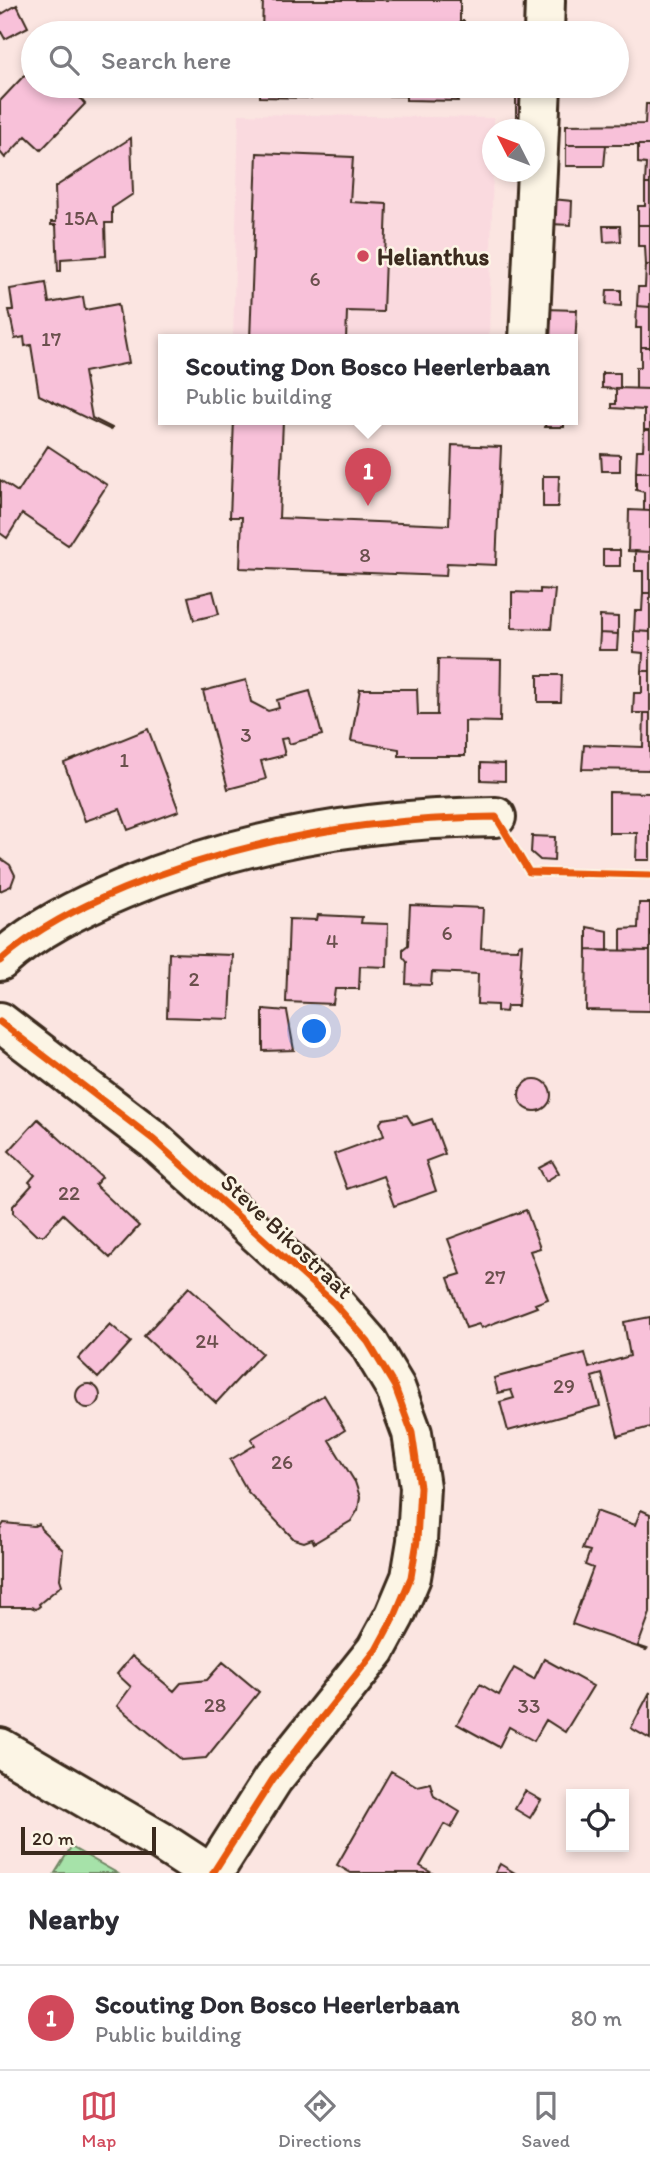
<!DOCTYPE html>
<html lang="en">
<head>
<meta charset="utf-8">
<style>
	:root { --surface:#fff; --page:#f7f7f7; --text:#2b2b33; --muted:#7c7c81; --line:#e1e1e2; --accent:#d1495b }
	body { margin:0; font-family:Itim,sans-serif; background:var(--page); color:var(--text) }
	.controls { position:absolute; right:21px; bottom:21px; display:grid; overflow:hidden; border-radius:0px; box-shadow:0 4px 10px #0003 }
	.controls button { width:63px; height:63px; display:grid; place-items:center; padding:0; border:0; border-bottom:2px solid var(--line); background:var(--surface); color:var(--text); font:35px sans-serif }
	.compass { position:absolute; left:482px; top:119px; width:63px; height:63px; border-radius:50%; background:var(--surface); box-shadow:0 4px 10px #0003; rotate:312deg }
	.scale { position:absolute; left:21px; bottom:18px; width:135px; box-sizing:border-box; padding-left:7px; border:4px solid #3b2a1e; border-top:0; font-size:19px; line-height:24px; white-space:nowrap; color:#3b2a1e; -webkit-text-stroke:5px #fcf5e5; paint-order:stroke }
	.you { position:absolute; left:315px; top:1032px; width:24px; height:24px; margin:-18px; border:5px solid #fff; border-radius:50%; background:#1a73e8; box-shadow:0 0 0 10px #1a73e833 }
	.badge { display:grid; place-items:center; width:46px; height:46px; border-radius:50%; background:var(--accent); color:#fff; font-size:23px; font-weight:700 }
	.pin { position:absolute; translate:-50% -58px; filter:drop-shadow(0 2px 4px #0008) }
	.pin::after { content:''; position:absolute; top:37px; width:24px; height:21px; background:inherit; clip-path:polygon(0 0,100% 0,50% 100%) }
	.popup { position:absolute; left:158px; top:334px; width:420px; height:91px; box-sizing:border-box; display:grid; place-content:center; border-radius:0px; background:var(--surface); filter:drop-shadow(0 2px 5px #0005); font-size:23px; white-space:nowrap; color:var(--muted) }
	.popup b { font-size:26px; color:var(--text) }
	.popup::after { content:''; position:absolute; left:50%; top:100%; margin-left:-14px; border:14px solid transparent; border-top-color:var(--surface) }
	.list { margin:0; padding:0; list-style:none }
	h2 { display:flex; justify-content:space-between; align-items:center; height:91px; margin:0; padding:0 28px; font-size:30px }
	h2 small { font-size:23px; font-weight:400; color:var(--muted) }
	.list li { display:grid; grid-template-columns:46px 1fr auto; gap:21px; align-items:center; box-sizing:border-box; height:105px; padding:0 28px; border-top:2px solid var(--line) }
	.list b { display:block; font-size:26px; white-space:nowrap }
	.list p { margin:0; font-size:23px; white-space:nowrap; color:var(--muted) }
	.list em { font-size:23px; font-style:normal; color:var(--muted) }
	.icon { flex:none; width:38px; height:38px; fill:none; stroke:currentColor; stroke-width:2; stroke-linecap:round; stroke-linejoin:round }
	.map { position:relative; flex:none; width:650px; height:1873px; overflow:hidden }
	.search { position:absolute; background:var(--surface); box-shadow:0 4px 10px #0003; left:21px; right:21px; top:21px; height:77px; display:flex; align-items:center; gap:18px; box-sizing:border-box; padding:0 24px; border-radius:38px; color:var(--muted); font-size:26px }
	.sheet { height:196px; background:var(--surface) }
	nav { display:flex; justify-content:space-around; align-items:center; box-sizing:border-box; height:98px; border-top:2px solid var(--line); background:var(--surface); font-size:19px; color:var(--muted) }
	nav a { display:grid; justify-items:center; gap:4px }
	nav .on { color:var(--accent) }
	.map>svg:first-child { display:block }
</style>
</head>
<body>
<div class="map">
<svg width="650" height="1873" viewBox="0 0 650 1873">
	<rect width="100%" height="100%" fill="#fbe5e1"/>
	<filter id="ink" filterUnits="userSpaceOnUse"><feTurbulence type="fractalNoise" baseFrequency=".0143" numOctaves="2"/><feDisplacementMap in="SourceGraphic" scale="14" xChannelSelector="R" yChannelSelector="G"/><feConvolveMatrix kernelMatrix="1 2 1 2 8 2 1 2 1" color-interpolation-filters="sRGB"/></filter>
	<g filter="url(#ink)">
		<!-- built -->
		<path fill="#fadadf" d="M239 114 494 118 489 340H233Z"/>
		<!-- green -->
		<path fill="#a6e2a9" stroke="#708664" stroke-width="2" d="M71 1847 117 1873H55Z"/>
		<!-- building -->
		<path fill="#f8c1d9" stroke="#3b2a1e" stroke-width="2" d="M263 0H460V21H464V33H262Z
			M17 5 28 27 5 39 0 30V15Z
			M33 66V86H70L85 104 41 150 26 136 5 158 0 152V101Z
			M260 86H459L458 101 406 100V96L313 94 312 98 260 97Z
			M516 87H537V126H516Z
			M646 104H650V145H566V125L645 124Z
			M131 138 133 194 112 208V223H105L106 256 61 259V271H58L56 225H51V222H56L55 187Z
			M566 145H606L604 166H566Z
			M638 145H650V184H645L646 164 638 163Z
			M257 153 353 157 350 202 387 204 383 312 347 311 346 340H250Z
			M645 184H650V225H638V206H645Z
			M552 199 572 201 571 225 550 224Z
			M638 225H650V265H646L645 246H638Z
			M603 226H620L621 241 604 242Z
			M646 265H650V307L637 306 638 287H645Z
			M46 283 49 303 83 297 85 310 118 304 129 363 84 372 92 418 112 428 111 430 39 395 31 345 25 346 24 337 15 339 9 310H13L10 289Z
			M607 290H621V306L606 305Z
			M637 306 650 307V347H641V328H636Z
			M545 309 577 310 575 346H573V340H544Z
			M641 347H650V389H636V367H641Z
			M602 373H620V389L602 388Z
			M616 388 650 389V430H644V410L612 408V404H616Z
			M234 420H283L279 518 449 525 452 445 501 447 496 565 447 563 446 576 240 568 242 517H230Z
			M546 420H564V427H545Z
			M644 430H650V472H636L637 450H643Z
			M48 446 107 485 68 545 22 514 7 538 0 533V480L18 492Z
			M601 454 620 455V471H602Z
			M636 472H650V511H644V492L636 490Z
			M543 476H559L558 507H543Z
			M629 510 650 511V552L628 551Z
			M603 550H620V566H603Z
			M635 551 650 552V593H643V571H635Z
			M540 589 555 590 551 629 512 628V592L540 593Z
			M213 591 219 614 194 620 188 597Z
			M643 593H650V632L634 631 635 611H642Z
			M600 616 618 617V634L600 633Z
			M634 631 650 632V671H642L643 653 634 652Z
			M600 633 618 634 617 650H599Z
			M438 659 501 660 500 722 465 721V756H399V749L351 741 360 689H417L418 715H437Z
			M642 671H650V713H633L634 693H642Z
			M538 675H562L561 702H538Z
			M246 680 251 702 268 711 279 708 277 700 310 691 322 735 289 744 288 738 281 739 285 755 261 761 266 779 228 789 203 691Z
			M644 713H650V770L582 769 584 745 643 747Z
			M148 729 179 811 128 830 120 809 85 821 64 763Z
			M481 763 505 764V781L481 780Z
			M609 792 650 793V860H636L637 833H609Z
			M532 836 555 837 554 861 540 860 531 852Z
			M0 858 10 865 15 875 11 886 0 891Z
			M639 903H650V951H621V929L638 928Z
			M410 905 483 908 481 948 518 949V945L522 944 518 1006H507L506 1012 497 1011V1005L477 1004 478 974 432 972 431 985 406 984 407 962 403 957V949L408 945Z
			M318 915 362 917 361 923 388 924 387 967 360 966 359 989H335L333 1004 286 1002 289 919 317 920Z
			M587 927 608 931V951L587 950Z
			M587 950 650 951V1011L586 1010Z
			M169 953 233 955 230 1019 167 1017Z
			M263 1009 287 1011 294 1050 263 1051Z
			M519 1095a16 16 0 1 1 32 0a16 16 0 1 1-32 0Z
			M407 1115 413 1125 432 1119 445 1154 426 1161 436 1191 394 1206 383 1176 347 1189 334 1154 384 1136 380 1123 383 1119Z
			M38 1119 102 1177 95 1185 139 1226 110 1258 63 1214 44 1235H36L13 1213V1206L32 1185 29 1182 35 1175 9 1151Z
			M552 1161 559 1173 546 1181 539 1168Z
			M526 1210 540 1248 530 1251 548 1299 535 1304 537 1307 481 1328 479 1324 466 1328 448 1278 461 1274 448 1239Z
			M189 1287 262 1353 216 1403 144 1336Z
			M650 1317V1427L618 1436 602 1374 592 1377 600 1406 508 1431 500 1402 514 1398 511 1390 498 1393 494 1378 585 1353 589 1368 630 1356 624 1322Z
			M110 1324 131 1342 98 1378 78 1359Z
			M76 1396a12 12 0 1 1 24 0a12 12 0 1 1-24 0Z
			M324 1395 345 1430 329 1440 355 1482 360 1497 358 1510 351 1521 314 1543 312 1539 304 1542 294 1539 248 1492 230 1460 255 1445 251 1439Z
			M641 1510 650 1514V1613L638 1646 647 1649 646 1650 572 1624 593 1568 585 1565 590 1551 582 1549 596 1511 635 1525Z
			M4 1523 34 1526 39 1524 41 1529 63 1550 60 1579 62 1585 39 1604 40 1606 36 1609 31 1607H0V1529Z
			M132 1656 174 1691 181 1683 207 1680 223 1662 259 1692 206 1758 182 1760 117 1706 131 1687 117 1674Z
			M544 1659 593 1686 565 1732 546 1720 534 1741 509 1727 499 1747 457 1724 480 1684 499 1695 514 1668 534 1679Z
			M650 1692V1739L631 1728Z
			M391 1771 417 1786 430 1783 434 1796 460 1812 451 1828 444 1824 420 1866 432 1873H351L337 1865Z
			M525 1791 541 1800 530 1818 515 1809Z
			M500 1864 515 1873H495Z"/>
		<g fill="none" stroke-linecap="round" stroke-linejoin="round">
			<!-- minor casing -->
			<g stroke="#3b2a1e" stroke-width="44">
				<path id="minor" d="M544 33 545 0
					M529 340 541 86
					M0 961C35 929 80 907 123 889 242 839 368 818 496 817
					M0 1022 154 1140 334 1303 368 1342 395 1387 412 1433 420 1487 417 1541 411 1577 395 1615 376 1650 273 1779 213 1873
					M0 1748 160 1841 209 1873"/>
			</g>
			<!-- minor -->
			<use href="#minor" stroke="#fcf5e5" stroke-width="38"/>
			<!-- cycleway casing -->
			<g stroke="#fcf5e5" stroke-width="11">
				<path id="cycleway" d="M0 961C35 929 80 907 123 889 242 839 368 818 496 817L529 872 650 875
					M0 1022 154 1140 334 1303 368 1342 395 1387 412 1433 420 1487 417 1541 411 1577 395 1615 376 1650 273 1779 213 1873"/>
			</g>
			<!-- cycleway -->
			<use href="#cycleway" stroke="#e8590c" stroke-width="7"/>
		</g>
	</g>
	<!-- markers -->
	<circle fill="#d1495b" stroke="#fcf5e5" stroke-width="2.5" cx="363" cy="256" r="7"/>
	<g text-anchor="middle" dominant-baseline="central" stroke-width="5" stroke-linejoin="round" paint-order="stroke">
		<!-- number labels -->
		<g font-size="21" fill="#6a504d">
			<text x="81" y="217">15A</text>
			<text x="315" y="278">6</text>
			<text x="51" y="338">17</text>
			<text x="365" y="554">8</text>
			<text x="246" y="734">3</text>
			<text x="124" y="759">1</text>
			<text x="447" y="932">6</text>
			<text x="332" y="940">4</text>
			<text x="194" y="978">2</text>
			<text x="69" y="1192">22</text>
			<text x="495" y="1276">27</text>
			<text x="207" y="1340">24</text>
			<text x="564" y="1385">29</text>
			<text x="282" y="1461">26</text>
			<text x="215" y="1704">28</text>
			<text x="529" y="1705">33</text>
		</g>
		<!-- poi labels -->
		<g font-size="24" font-weight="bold" fill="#3b2a1e" stroke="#fcf5e5" text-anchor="start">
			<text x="377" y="256">Helianthus</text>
		</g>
		<!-- street labels -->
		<g font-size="24" fill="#3b2a1e" stroke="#fcf5e5">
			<text transform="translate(287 1236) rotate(43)">Steve Bikostraat</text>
		</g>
	</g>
</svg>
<div class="controls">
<button><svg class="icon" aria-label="locate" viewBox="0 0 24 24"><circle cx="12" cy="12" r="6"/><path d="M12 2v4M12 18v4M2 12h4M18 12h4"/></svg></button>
</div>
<svg class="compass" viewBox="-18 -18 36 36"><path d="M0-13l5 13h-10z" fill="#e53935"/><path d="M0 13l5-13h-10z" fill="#7c7c81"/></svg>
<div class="scale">20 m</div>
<div class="you"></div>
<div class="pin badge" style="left:368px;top:506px">1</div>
<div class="popup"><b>Scouting Don Bosco Heerlerbaan</b>Public building</div>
<div class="search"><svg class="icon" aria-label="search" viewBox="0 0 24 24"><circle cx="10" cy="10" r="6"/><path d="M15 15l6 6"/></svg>Search here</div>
</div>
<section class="sheet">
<h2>Nearby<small></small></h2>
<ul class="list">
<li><span class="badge">1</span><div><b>Scouting Don Bosco Heerlerbaan</b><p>Public building</p></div><em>80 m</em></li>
</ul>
</section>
<nav>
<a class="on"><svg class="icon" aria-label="map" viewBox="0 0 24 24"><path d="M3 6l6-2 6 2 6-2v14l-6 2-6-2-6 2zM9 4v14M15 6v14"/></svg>Map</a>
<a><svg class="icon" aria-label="directions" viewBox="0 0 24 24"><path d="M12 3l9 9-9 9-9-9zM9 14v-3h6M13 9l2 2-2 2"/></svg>Directions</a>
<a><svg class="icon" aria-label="saved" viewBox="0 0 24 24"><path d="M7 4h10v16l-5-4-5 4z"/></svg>Saved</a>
</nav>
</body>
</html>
